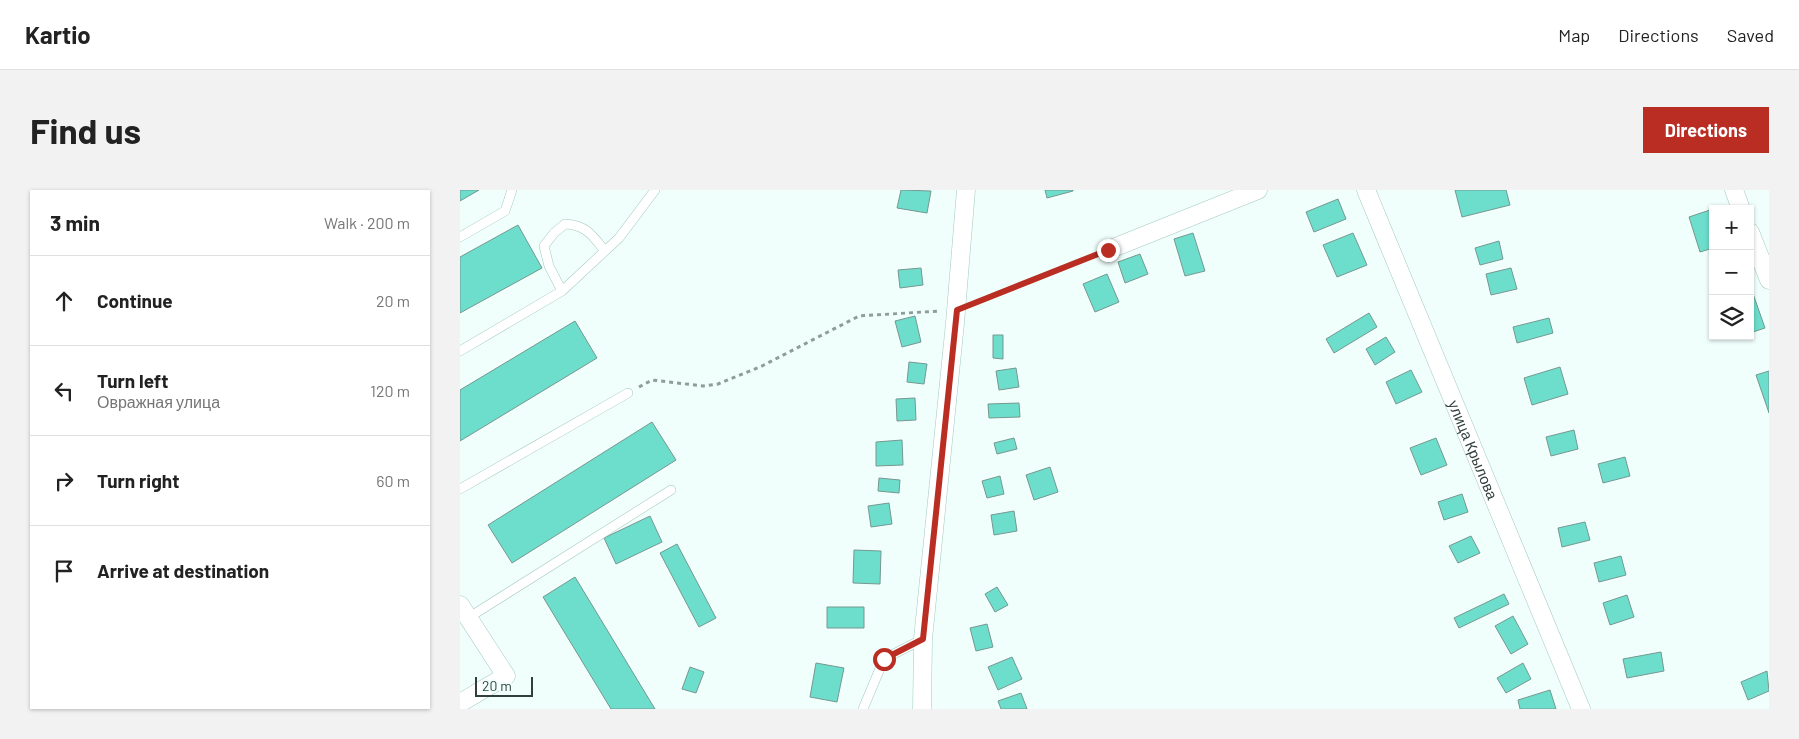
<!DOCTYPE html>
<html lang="en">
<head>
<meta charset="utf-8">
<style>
	:root { --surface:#fff; --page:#f2f2f2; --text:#222; --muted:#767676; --line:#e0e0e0; --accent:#ba2d22 }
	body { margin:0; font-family:Barlow,sans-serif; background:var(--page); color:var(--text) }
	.controls { position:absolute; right:15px; top:15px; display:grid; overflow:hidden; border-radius:0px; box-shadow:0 1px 4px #0004 }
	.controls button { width:45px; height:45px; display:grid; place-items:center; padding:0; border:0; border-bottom:1px solid var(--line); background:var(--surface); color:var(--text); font:25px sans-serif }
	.scale { position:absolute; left:15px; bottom:12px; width:58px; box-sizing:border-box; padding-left:5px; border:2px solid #303f3c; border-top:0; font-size:14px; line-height:18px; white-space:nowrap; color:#303f3c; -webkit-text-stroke:4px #f0fffc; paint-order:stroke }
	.stop { position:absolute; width:15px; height:15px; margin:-11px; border:4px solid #ba2d22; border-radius:50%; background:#fff }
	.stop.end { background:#ba2d22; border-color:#fff; box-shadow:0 1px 5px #0008 }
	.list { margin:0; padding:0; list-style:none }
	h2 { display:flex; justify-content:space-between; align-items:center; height:65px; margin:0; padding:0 20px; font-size:21px }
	h2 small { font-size:16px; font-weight:400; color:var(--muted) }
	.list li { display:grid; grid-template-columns:32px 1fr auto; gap:15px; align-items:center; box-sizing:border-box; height:90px; padding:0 20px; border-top:1px solid var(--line) }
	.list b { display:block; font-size:19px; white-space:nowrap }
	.list p { margin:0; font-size:16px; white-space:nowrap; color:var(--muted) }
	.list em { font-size:16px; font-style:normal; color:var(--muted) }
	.icon { flex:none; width:28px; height:28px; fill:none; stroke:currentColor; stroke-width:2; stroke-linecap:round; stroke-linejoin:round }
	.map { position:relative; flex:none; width:1309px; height:519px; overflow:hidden; border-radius:0px }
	header { display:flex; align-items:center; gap:30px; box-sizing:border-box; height:70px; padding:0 25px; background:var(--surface); border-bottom:1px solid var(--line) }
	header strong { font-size:24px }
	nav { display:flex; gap:28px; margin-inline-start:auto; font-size:18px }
	.intro { display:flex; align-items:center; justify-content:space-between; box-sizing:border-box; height:120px; padding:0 30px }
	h1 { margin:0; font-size:35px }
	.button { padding:12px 22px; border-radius:0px; background:var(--accent); color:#fff; font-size:18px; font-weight:700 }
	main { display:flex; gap:30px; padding:0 30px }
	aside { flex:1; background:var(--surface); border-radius:0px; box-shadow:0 1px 4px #0004 }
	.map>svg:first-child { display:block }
</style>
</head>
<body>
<header>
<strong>Kartio</strong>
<nav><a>Map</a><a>Directions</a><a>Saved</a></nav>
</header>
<div class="intro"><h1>Find us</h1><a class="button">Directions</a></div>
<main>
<aside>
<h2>3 min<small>Walk · 200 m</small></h2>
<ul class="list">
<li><svg class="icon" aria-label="ahead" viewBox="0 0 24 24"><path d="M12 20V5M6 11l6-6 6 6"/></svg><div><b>Continue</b></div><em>20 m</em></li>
<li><svg class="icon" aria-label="left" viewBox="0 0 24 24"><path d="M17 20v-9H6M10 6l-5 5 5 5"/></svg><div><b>Turn left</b><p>Овражная улица</p></div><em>120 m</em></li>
<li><svg class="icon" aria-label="right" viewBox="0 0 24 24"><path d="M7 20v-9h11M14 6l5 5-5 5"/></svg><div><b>Turn right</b></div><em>60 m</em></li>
<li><svg class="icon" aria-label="arrive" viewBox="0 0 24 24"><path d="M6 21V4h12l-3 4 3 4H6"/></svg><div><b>Arrive at destination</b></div></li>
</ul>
</aside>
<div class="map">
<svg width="1309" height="519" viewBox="0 0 1309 519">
	<rect width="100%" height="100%" fill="#f0fffc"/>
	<!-- building -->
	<path fill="#6ddecc" stroke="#759891" d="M0 0H19L0 11Z
		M441 0 471 1 467 23 437 18Z
		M585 0H613V1L587 8Z
		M995 0H1046L1050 15 1002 27Z
		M878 9 886 29 854 42 846 22Z
		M1253 19V58L1240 62 1229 27Z
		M58 35 82 78 0 123V67Z
		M733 43 745 81 725 86 714 49Z
		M893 43 907 75 877 87 863 55Z
		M1039 51 1043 69 1020 75 1015 58Z
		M680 64 688 84 665 93 658 72Z
		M461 78 463 95 440 98 438 80Z
		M1051 78 1057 99 1031 105 1026 84Z
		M647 84 659 112 635 122 623 94Z
		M1291 98 1305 138 1290 143V99Z
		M909 123 917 137 874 163 866 149Z
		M455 126 461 152 442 157 435 131Z
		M1089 128 1093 143 1057 153 1053 137Z
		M115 131 137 168 0 251V200Z
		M533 145H543V169L533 168Z
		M926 147 935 162 915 175 906 159Z
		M449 172 467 174 464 194 447 192Z
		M1100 177 1108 204 1072 215 1064 188Z
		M556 178 559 197 539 200 536 181Z
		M951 180 962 202 936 214 926 192Z
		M1309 181V223L1296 185Z
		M455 208 456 230 437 231 436 209Z
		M559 213 560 227 529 228 528 214Z
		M192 232 216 270 52 373 28 335Z
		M1114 240 1118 259 1091 266 1086 247Z
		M554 248 557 259 537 264 534 253Z
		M976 248 987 275 961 285 950 258Z
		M442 250 443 275 416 276V252Z
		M1165 267 1170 286 1143 293 1138 274Z
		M590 277 598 302 574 310 566 285Z
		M540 286 544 304 527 308 522 291Z
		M419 288 440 290 439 303 418 301Z
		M1002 304 1008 322 984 330 978 312Z
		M429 313 432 334 411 337 408 316Z
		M554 321 557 341 534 345 531 325Z
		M190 326 202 352 156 374 144 348Z
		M1125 332 1130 350 1102 357 1098 338Z
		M1011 346 1020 363 998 373 989 356Z
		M217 354 256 428 239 437 200 363Z
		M394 360 421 361 420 394 393 393Z
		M1161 366 1166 385 1139 392 1134 373Z
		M115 387 195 519H151L83 407Z
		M537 397 548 415 535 422 525 404Z
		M1044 404 1049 414 999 438 994 428Z
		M1167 405 1174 427 1150 435 1143 413Z
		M367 417H404V438H367Z
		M1053 426 1068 454 1051 464 1035 436Z
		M527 434 533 457 516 461 510 438Z
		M1201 462 1204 481 1167 488 1163 469Z
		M552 467 562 489 538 500 528 477Z
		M356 473 384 478 377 512 350 507Z
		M1063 473 1071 489 1046 503 1037 488Z
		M230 477 244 482 236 503 222 499Z
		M1307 481 1309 501 1288 510 1281 492Z
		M1090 500 1096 519H1060L1058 510Z
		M561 503 567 519H541L538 511Z"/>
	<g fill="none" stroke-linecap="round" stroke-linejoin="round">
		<!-- service casing -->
		<g stroke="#a3c8c0" stroke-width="10">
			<path id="service" d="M0 47 45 21 52 0
				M102 101 89 76 84 56 94 43 105 34C126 35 132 45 145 61
				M0 161 102 101 159 48 195 0
				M0 299 168 203
				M8 428 211 300
				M403 519 424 469 463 449"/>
		</g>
		<!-- minor casing -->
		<g stroke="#a3c8c0" stroke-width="19">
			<g id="minor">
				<path id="s1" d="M906 0 1121 519"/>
				<path d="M1274 0 1281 19"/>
				<path d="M1290 42 1309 90"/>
				<path d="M648 60 798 0"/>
				<path d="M0 415 46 486 0 513"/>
				<path d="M462 519 463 449 495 133 506 0"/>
			</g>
		</g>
		<!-- path -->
		<path stroke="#8e9d9a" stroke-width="3" stroke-dasharray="4 4" stroke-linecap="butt" d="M514 113 632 66
			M179 197 192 190 243 196 258 194 302 176 399 126 479 121"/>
		<!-- service -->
		<use href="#service" stroke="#fff" stroke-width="9"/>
		<!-- minor -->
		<use href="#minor" stroke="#fff" stroke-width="18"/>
	</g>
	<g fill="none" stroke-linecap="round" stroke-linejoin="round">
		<!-- route -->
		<path stroke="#ba2d22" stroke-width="6" d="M424 469 463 449 497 120 648 60"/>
	</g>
	<g text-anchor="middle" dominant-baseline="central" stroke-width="4" stroke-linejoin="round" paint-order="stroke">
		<!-- street labels -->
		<g font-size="15" fill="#303f3c" stroke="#f0fffc">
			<text stroke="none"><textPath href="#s1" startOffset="281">улица Крылова</textPath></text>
		</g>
	</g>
</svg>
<div class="controls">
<button>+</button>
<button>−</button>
<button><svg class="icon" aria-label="layers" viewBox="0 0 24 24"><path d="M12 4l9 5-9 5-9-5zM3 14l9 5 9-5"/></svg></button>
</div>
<div class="scale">20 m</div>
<div class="stop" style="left:424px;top:469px"></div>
<div class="stop end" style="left:648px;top:60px"></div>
</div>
</main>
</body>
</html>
